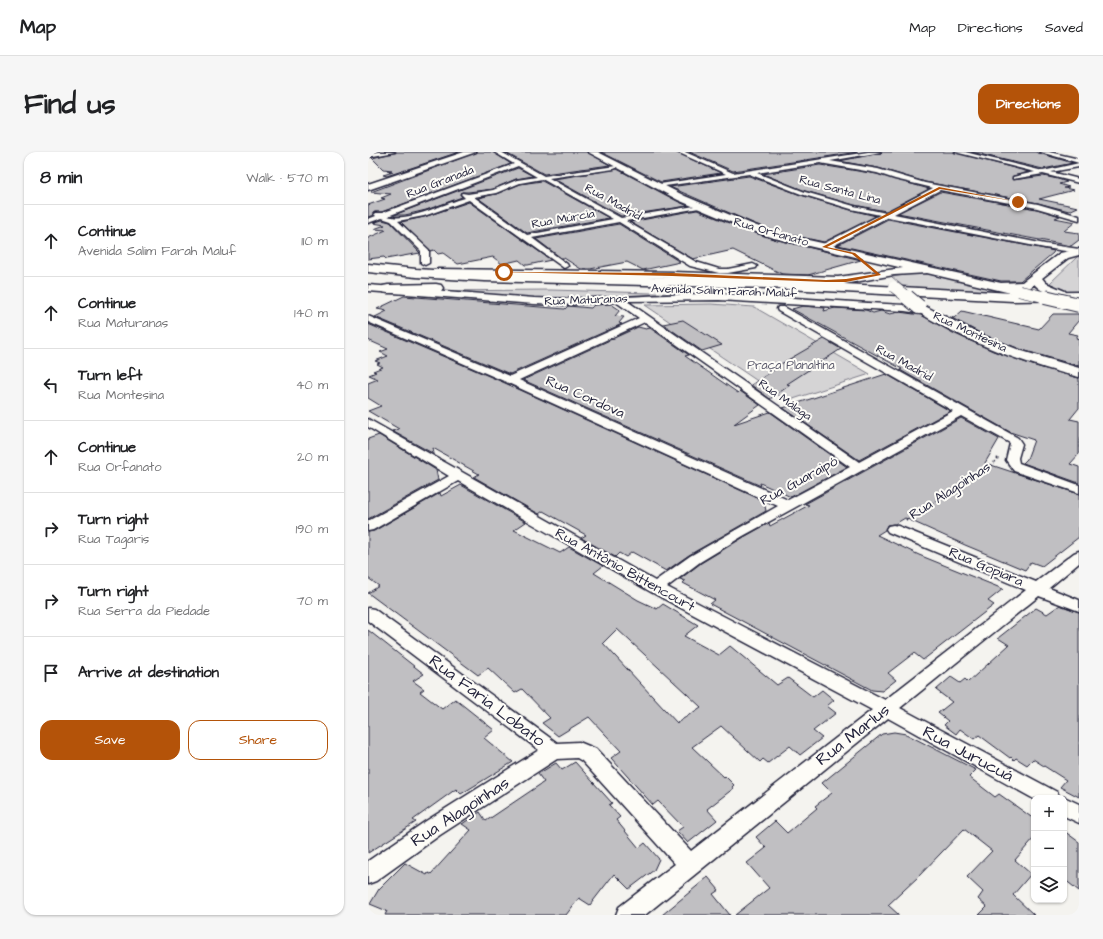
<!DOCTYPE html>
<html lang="en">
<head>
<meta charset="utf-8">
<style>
	:root { --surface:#fff; --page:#f6f6f6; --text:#202124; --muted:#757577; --line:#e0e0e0; --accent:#b45309 }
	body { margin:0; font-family:"Architects Daughter",sans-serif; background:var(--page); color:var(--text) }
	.controls { position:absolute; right:12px; bottom:12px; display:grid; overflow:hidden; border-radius:8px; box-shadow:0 1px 3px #0004 }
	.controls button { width:36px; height:36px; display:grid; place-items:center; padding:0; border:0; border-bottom:1px solid var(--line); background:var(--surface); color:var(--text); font:20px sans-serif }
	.stop { position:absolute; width:12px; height:12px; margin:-9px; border:3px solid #b45309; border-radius:50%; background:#fff }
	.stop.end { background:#b45309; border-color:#fff; box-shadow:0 1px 4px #0008 }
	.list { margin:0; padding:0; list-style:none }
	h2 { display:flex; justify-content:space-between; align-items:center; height:52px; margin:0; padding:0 16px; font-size:17px }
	h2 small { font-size:13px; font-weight:400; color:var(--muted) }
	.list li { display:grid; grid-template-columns:26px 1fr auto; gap:12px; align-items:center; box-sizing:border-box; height:72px; padding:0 16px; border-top:1px solid var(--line) }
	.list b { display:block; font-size:15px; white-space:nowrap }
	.list p { margin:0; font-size:13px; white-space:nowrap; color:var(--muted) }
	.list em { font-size:13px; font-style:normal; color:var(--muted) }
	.actions { display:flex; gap:8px; padding:12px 16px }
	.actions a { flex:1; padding:9px 0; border:1px solid var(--accent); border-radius:12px; text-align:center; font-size:14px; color:var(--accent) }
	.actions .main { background:var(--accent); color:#fff }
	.icon { flex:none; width:22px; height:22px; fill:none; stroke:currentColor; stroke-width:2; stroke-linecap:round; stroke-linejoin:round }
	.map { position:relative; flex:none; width:711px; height:763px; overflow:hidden; border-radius:12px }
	header { display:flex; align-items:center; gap:24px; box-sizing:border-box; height:56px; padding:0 20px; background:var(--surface); border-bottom:1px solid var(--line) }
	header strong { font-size:19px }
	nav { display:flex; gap:22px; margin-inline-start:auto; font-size:14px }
	.intro { display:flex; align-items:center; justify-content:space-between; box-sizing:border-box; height:96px; padding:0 24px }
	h1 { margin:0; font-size:28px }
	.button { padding:10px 18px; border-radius:12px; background:var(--accent); color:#fff; font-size:14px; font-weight:700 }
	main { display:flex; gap:24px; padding:0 24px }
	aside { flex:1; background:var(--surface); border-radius:12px; box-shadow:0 1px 3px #0004 }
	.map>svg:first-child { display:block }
</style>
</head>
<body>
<header>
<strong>Map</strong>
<nav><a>Map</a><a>Directions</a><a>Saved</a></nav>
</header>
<div class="intro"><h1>Find us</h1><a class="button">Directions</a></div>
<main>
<aside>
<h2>8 min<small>Walk · 570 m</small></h2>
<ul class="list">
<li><svg class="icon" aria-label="ahead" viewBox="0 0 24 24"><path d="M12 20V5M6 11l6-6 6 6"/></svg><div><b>Continue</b><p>Avenida Salim Farah Maluf</p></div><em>110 m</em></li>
<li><svg class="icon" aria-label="ahead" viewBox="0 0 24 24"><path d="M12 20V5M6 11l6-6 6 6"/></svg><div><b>Continue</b><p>Rua Maturanas</p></div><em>140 m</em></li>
<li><svg class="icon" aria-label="left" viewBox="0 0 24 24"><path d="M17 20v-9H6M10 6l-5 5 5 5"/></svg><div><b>Turn left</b><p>Rua Montesina</p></div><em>40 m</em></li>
<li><svg class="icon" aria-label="ahead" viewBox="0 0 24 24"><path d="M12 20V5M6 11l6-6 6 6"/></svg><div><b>Continue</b><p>Rua Orfanato</p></div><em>20 m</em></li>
<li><svg class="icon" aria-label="right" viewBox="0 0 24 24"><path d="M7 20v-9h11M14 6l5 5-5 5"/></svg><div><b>Turn right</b><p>Rua Tagaris</p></div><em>190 m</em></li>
<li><svg class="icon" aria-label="right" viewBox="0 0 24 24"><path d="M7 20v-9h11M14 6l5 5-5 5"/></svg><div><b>Turn right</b><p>Rua Serra da Piedade</p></div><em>70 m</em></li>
<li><svg class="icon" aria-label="arrive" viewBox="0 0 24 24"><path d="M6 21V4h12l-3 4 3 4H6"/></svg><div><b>Arrive at destination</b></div></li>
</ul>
<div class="actions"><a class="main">Save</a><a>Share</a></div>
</aside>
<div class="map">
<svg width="711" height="763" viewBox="0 0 711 763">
	<rect width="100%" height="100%" fill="#f4f3ef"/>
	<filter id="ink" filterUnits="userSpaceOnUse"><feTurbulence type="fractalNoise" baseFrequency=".025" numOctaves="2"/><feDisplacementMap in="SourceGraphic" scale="8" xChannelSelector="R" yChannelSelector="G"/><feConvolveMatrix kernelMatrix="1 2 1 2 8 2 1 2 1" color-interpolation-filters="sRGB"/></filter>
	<g filter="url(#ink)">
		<!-- green -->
		<path fill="#d5d4d5" stroke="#7c7b88" d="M711 104V140L703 141 684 135 682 131 709 105Z
			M554 120 640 140 537 136 524 125Z
			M183 138 317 142 183 147 64 139Z
			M343 152 386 155 502 222 419 249 277 153Z"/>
		<!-- building -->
		<path fill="#c0bfc2" stroke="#22223b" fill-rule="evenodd" d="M28 0H91L19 24 15 23 25 20 19 19 24 18 15 17 4 6Z
			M109 0H125L143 12 14 60H7L5 61V63L0 65V53L17 47 13 46 23 42 3 40Z
			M136 0H219L242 13 176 22Z
			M233 0H308L353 21 293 30Z
			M321 0H490L365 19Z
			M514 0H586L661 20 645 24 644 27 645 28 675 24 690 27 699 30 691 32 701 35 696 36 706 38 671 47 710 55 701 59 670 51 557 30 510 16 471 9 513 1Z
			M603 0H667L705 11 675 17Z
			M452 13 509 22 561 37 518 59 486 53 437 39 395 22Z
			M150 16 165 24 148 27 125 37 100 40H94L92 42 94 45 58 58 37 63H26Z
			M249 17 309 49 320 54 253 64 186 27Z
			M381 24 433 43 483 58 508 64 456 90 409 80 387 72 302 35Z
			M174 29 241 66 159 81 110 46 128 42 152 32Z
			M572 40 669 57 692 64 687 66 707 70 696 79 711 81V88L703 94 530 61Z
			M101 50 183 108 160 113H157L151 108 134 112 125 105 90 112 75 101 70 102 66 98 62 99 33 70 56 65Z
			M329 58 378 78 406 87 493 108 440 123 414 122 365 98 325 107 262 70Z
			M520 67 677 97 686 99 685 101 652 129H633L470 93Z
			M14 68 22 70 52 101 18 107 16 105 0 107V86L18 78 6 77 17 73 5 71Z
			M251 72 312 110 275 118 259 110 222 117H213L196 106H193L168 87Z
			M36 144 197 157 200 154 223 156 226 153 243 152 252 158 247 164 256 165 251 171 254 172 142 222 7 165 19 159 9 157Z
			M435 154 457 156 456 159 467 156 498 158 505 161 513 159 522 162 531 160 553 163 585 181 625 199 667 214 711 226V256L702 267 711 269V302L702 312 711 315V331L655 311 659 307 666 288 642 280 532 218 534 217 424 157Z
			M594 159 671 177 685 162H711V168L700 181 710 183 708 186 711 187V214L654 198 614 182 582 165 586 166Z
			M315 168 354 193 334 199 295 172Z
			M0 172 137 231 396 349 398 359 321 403 298 419 264 400 258 405 251 401 247 405 213 386 218 383 175 359 171 362 106 325 111 322 65 296 66 302 24 279 31 277 0 259 13 254 0 246V231L10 227 1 223 8 220 5 219 15 215 9 212 12 211 7 209 20 204 12 200 20 197 0 188Z
			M270 175 278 177 282 176 321 203 317 204 340 220 370 241 372 239 392 253 366 272 402 260 479 315 423 345 392 331 393 334 155 228Z
			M456 187 473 197 419 232 422 233 402 247 383 233 409 216H406Z
			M518 222 582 259 491 308 415 256Z
			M593 266 631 287 617 311 711 342V385L674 414 663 410 657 418 597 393 537 366 527 372 519 373 517 378 509 383 551 403 635 437 620 449 626 453 555 508 546 501 520 521 528 528 514 539 504 538 342 452 347 448 315 431 317 429 312 427 333 411 376 385 401 371 402 374 441 353 437 352Z
			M11 283 68 318 70 328 0 367V287Z
			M93 333 158 370 146 378 192 401 201 395 235 414 226 421 270 448 289 457 295 452 330 473 316 484 351 503 362 494 409 533 420 526 445 545 454 538 466 548 459 554 468 561 445 579 454 586 432 603 422 594 400 611 395 607 392 610 353 574 324 595 356 625 357 624 366 633 364 635 366 636 339 657 349 668 320 691 309 679 315 675 290 649 285 653 243 606 253 599 221 565 190 584 174 571 182 566 154 537 147 541 120 516 110 523 0 441 11 434 0 426V380L6 379 72 341 73 344ZM249 477 333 555 309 571 235 491Z
			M692 453 711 460V645L692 635 698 628 665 607 659 613 648 606 646 608 643 605 642 606 611 583 606 587 592 577 588 582 576 573 580 569 570 561 584 550 568 538 583 525 592 531 597 527 600 530 641 493 630 486 668 456 679 462Z
			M0 478 56 522 45 529 56 537 52 540 74 557 87 547 126 578 116 586 145 610 93 642 88 637 45 668 48 670 0 701Z
			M526 580 538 582 608 618 601 625 627 645 631 642 666 667V686L647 708 663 722 645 743 666 763H611L619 755 610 747 615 740 599 725 624 699 596 677 550 725 520 753 531 763H367L401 736 379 711 398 696 388 685 407 669 419 681 449 656 447 654 464 641 454 631 514 582Z
			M207 610 244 651 241 653 252 665 248 668 271 696 277 691 291 707 286 718 261 737 246 722 222 753 211 746 198 763H17L19 759 2 752 11 737 37 711 59 723 60 721 63 722 103 678 94 672 112 660 118 669 176 630 170 622 188 611 194 618Z
			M696 679 711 690V739L696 727Z
			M340 725 351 738 345 742 362 763H294Z"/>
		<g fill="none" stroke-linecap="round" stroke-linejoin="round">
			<!-- street casing -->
			<g stroke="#22223b" stroke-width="3">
				<path id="street" d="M11 0H27L0 5V1Z
					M126 0H133L176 24 248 14V16L246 17 181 26 253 66 333 53 334 54 331 56 258 69 328 110 351 117H360L385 112 389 114 388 116 360 121H351L322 114 251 70 164 86 199 112 200 114 196 116 101 48 56 64 30 69 61 98V111L57 113 53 111V99L23 69 14 66 0 71V67L8 64 6 62 7 61H14L146 12ZM150 14 169 25 149 28 125 38 100 42 94 41 93 42 97 46C77 51 39 71 20 64ZM174 27 245 67 159 83 106 45 128 41 152 31Z
					M309 0H317L365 21 500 0H513L462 9 510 17 557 31 670 52 711 64V68L669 56 572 38 526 62 677 92 711 97V101L677 96 520 65 459 97H453V93L512 63 483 57 433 42 381 22 290 35V33L292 32 358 22ZM452 11 509 21 527 27 565 36 518 61 486 54 437 40 389 21Z
					M587 0H597L675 19 711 11V15L683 20 711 27V31L675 22 645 27V25L667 20Z
					M672 0H681L711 7V11Z
					M0 133 166 146C228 149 290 141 352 142 413 144 475 150 537 153L559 157 560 159 556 162 537 159 351 148 259 149 491 310 585 259 410 159 409 157 410 155H416L650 286 654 292 650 306 651 311 711 333V341L646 319 638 308 642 291 593 264 375 384 332 410 299 435 517 548 658 438 520 380 518 377 520 374 525 373 530 374 668 430 706 401 711 399V411L681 436 711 448V459L671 444 532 556 689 640 692 646H666V647L520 566 277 763H248L251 755 307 712 214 609 209 606 189 607 72 683 8 729 0 732V709L58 669 171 598 0 469V456L6 457 189 591 211 590 228 597 323 699 504 558 283 440 90 329 5 378 0 379V369L81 324 0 275V267L287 429 322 404 410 354 138 230 0 170V164L142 224 271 166 248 150 192 153 166 152 0 139ZM277 170 482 315 420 348 151 228Z
					M696 645 711 652V671L696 664V646H693Z"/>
			</g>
			<!-- secondary casing -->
			<g stroke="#22223b" stroke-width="3">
				<path id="secondary" d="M96 0H108L0 38V32Z
					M220 0H230L317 44 386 73 409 81 633 131 654 130 692 101 711 97V103L700 106 674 126 678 131 697 139 699 142 697 145C688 147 672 139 666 132L661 137 656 138 657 139 655 142 651 143 559 121 526 123 470 133 304 126 66 122 64 120 66 118 70 117 304 120 470 125 535 116 406 86 379 77 310 48Z
					M551 151 613 183 654 199 711 216V225C653 211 597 189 547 158L545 155 547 152Z"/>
			</g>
			<!-- highway casing -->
			<g stroke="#22223b" stroke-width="3">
				<path id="highway" d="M0 112 48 117 116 121 401 128 645 141 711 140V148L645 149 401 136 116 129 48 125 0 120Z
					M68 132 73 133 75 136 73 139 20 141 15 140 13 137 15 134 20 133Z"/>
			</g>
			<!-- path -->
			<path stroke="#22223b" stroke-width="2" stroke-dasharray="2.5 2.5" stroke-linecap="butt" d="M538 368 624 313 630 306"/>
			<!-- street -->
			<use href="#street" fill="#fdfcf7" fill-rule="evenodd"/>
			<!-- secondary -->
			<use href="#secondary" fill="#fdfcf7" fill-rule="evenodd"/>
			<!-- highway -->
			<use href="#highway" fill="#fdfcf7" fill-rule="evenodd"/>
			<!-- secondary-bridge-far1 casing -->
			<g stroke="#22223b" stroke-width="12" stroke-linecap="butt">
				<path id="secondary-bridge-far1" d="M526 135 540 146
					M651 139 681 146"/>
			</g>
			<!-- secondary-bridge casing -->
			<g stroke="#22223b" stroke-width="16" stroke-linecap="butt">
				<path id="secondary-bridge" d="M539 145 551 155
					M677 145 711 153"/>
			</g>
			<!-- secondary-bridge-far1 -->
			<use href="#secondary-bridge-far1" stroke="#fdfcf7" stroke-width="11"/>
			<!-- secondary-bridge -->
			<use href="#secondary-bridge" stroke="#fdfcf7" stroke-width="14"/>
		</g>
	</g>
	<!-- route -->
	<path fill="#b45309" d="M571 35 652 50 572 37 459 95 487 101 513 123 478 130H458L304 124 134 120 304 121 458 128 478 127 508 122 484 102 454 95Z"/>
	<g text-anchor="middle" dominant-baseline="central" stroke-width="4" stroke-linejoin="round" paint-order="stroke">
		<!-- far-street labels -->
		<g font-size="12" fill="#22223b" stroke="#fdfcf7">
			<text transform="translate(72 30) rotate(-21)">Rua Granada</text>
			<text transform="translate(472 38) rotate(15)">Rua Santa Lina</text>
			<text transform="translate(245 50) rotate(29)">Rua Madrid</text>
			<text transform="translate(195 67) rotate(-10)">Rua Múrcia</text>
			<text transform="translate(403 80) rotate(16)">Rua Orfanato</text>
			<text transform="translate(356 139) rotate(2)">Avenida Salim Farah Maluf</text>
			<text transform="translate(218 148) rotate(-2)">Rua Maturanas</text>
			<text transform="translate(602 180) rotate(25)">Rua Montesina</text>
			<text transform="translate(536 211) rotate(29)">Rua Madrid</text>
			<text transform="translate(417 248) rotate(35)">Rua Málaga</text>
		</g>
		<!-- far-park labels -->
		<g font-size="12" fill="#585769" stroke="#fdfcf7">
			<text x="423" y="213">Praça Planaltina</text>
		</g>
		<!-- street labels -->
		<g font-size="14" fill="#22223b" stroke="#fdfcf7">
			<text transform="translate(217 245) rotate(24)">Rua Cordova</text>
			<text transform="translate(431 329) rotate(-29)">Rua Guaraipó</text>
			<text transform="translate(582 339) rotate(-33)">Rua Alagoinhas</text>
			<text transform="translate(618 415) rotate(23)">Rua Gopiara</text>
			<text transform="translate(257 418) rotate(29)">Rua Antônio Bittencourt</text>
		</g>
		<!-- near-street labels -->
		<g font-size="17" fill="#22223b" stroke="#fdfcf7">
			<text transform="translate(119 549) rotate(37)">Rua Faria Lobato</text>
			<text transform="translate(485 583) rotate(-38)">Rua Marlus</text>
			<text transform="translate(600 602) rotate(28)">Rua Jurucuá</text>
			<text transform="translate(92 660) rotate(-33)">Rua Alagoinhas</text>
		</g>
	</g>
</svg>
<div class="controls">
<button>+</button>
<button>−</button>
<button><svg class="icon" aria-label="layers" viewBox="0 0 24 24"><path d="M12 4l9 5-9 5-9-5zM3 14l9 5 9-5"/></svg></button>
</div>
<div class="stop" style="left:136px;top:120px"></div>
<div class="stop end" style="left:650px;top:50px"></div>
</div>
</main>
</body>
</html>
